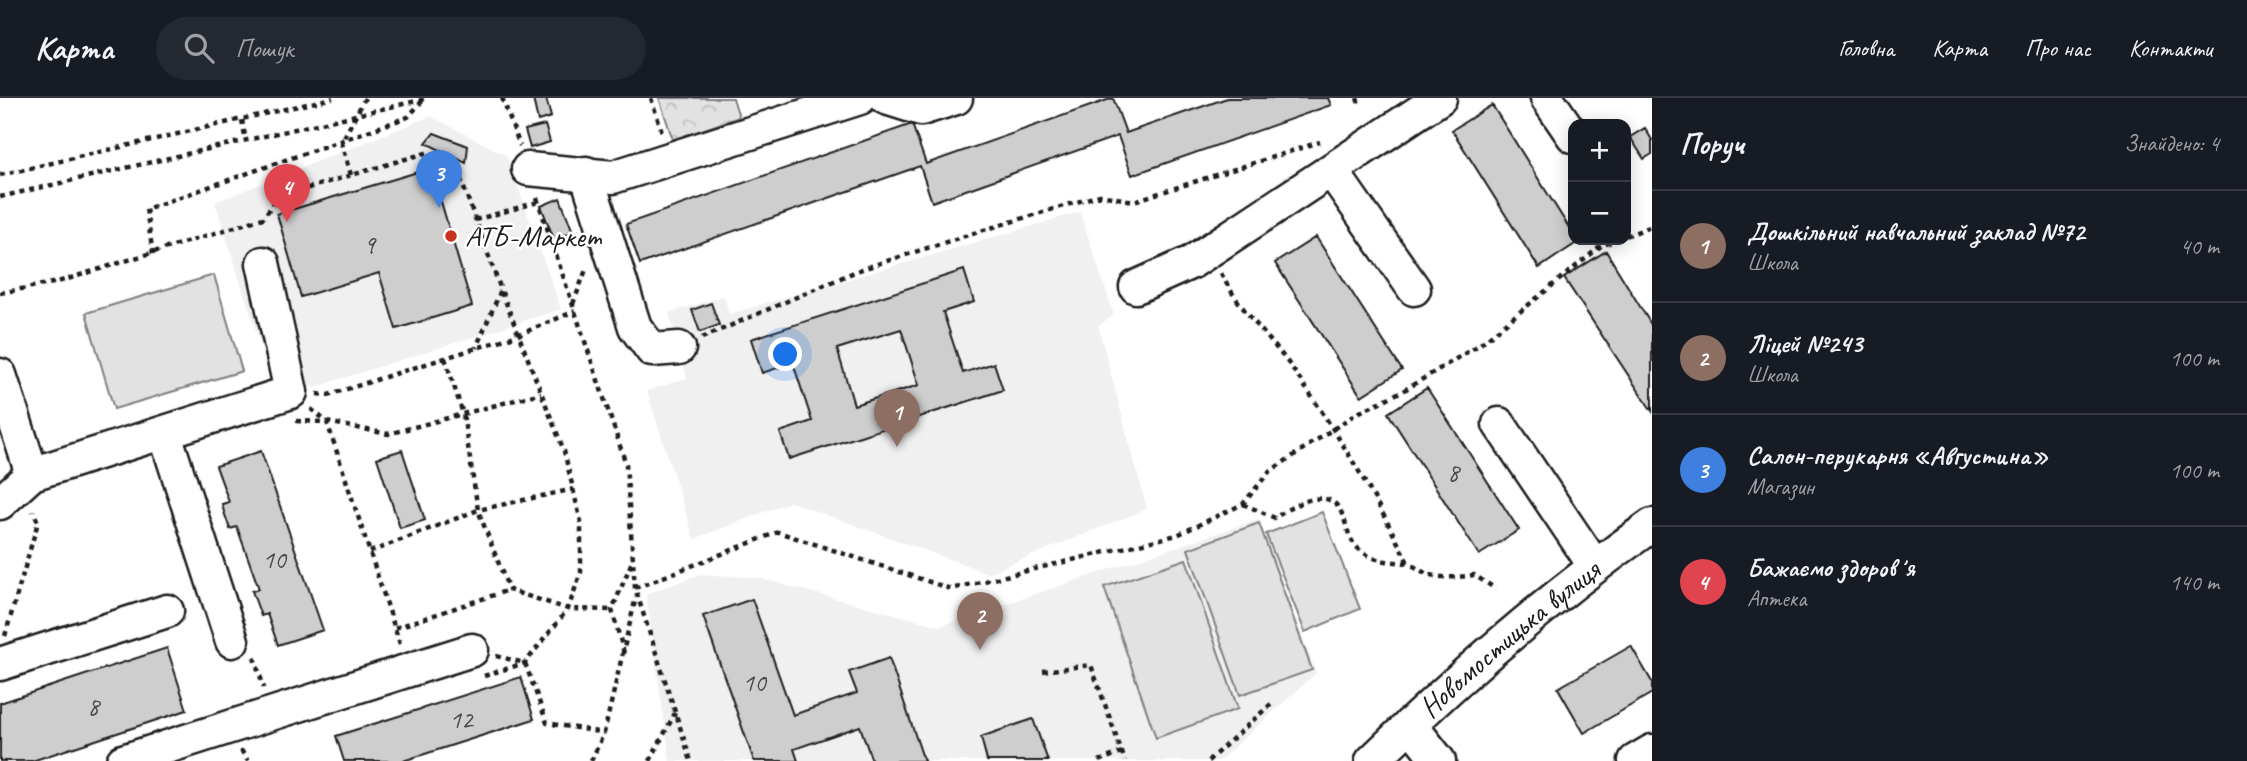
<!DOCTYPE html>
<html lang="uk">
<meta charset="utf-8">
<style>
:root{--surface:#171b24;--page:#242831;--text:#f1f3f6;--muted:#9ea1a6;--line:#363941;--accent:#1a73e8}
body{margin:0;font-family:Caveat,sans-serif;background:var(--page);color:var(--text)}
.controls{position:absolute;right:21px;top:21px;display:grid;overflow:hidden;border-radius:14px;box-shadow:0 4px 18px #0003}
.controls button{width:63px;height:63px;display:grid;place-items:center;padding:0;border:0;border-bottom:2px solid var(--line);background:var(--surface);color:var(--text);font:35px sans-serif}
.you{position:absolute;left:786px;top:257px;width:24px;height:24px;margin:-18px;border:5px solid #fff;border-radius:50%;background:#1a73e8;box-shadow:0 0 0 10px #1a73e833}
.badge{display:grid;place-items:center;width:46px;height:46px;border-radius:50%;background:var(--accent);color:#fff;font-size:23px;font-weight:700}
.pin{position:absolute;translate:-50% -58px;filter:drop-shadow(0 2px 4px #0008)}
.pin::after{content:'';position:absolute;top:37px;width:24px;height:21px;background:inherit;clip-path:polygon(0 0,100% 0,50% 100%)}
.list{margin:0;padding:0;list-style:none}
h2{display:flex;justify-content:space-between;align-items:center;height:91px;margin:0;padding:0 28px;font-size:30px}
h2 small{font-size:23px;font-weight:400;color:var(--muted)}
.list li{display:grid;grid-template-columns:46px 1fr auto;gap:21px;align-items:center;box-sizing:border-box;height:112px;padding:0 28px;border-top:2px solid var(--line)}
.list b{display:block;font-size:26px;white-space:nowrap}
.list p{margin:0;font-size:23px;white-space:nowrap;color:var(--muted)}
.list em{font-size:23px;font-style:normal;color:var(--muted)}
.icon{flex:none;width:38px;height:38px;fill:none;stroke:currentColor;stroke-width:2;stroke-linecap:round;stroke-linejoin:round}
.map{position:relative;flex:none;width:1652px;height:663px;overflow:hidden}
header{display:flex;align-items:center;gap:42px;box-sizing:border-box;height:98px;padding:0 35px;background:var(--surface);border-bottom:2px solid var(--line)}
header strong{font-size:33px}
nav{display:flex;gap:38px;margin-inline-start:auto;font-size:24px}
.search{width:490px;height:63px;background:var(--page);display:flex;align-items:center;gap:18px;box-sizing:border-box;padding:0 24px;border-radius:38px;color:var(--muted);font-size:26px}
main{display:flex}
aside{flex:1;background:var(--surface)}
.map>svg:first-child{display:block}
.built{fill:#f0f0f0}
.grass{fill:#e2e2e2;stroke:#7f7f7f;stroke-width:2}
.park{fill:url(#park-crowns);stroke:#7f7f7f;stroke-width:2}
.building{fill:#cecece;stroke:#1c1c1c;stroke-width:2;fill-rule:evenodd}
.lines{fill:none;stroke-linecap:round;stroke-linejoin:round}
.minor-casing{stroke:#1c1c1c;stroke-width:37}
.path{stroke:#1c1c1c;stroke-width:4.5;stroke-dasharray:5 5;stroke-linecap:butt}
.minor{stroke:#fff;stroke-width:32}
.poi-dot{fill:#c8321e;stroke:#fff;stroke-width:2.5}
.labels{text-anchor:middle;stroke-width:5;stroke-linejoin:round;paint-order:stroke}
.number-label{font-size:26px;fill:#484848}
.poi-label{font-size:30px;fill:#1c1c1c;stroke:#fff;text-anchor:start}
.street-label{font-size:30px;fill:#1c1c1c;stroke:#fff}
</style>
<header>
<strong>Карта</strong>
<div class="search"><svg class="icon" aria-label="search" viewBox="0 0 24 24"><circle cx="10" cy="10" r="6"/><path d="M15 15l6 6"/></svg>Пошук</div>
<nav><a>Головна</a><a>Карта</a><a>Про нас</a><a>Контакти</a></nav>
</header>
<main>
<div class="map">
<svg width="1652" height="663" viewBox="0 0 1652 663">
<defs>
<pattern id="park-crowns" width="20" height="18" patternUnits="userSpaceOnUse" patternTransform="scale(1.75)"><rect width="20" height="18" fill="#e2e2e2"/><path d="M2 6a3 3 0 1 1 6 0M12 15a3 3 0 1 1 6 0" fill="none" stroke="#c1c1c1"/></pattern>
</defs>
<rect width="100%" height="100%" fill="#fff"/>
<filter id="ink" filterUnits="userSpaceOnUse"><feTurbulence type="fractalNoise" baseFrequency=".0143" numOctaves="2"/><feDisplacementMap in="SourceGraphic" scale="14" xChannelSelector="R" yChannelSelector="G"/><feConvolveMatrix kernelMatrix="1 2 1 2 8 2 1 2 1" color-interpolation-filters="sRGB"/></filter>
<g filter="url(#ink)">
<path class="built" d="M 431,18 L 507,58 L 561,211 L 315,289 L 272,283 L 215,104 Z
M 1080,114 L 1114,217 L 1098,228 L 1147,411 L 988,475 L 790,404 L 694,441 L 647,293 L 687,280 L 669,215 L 724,198 L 729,216 Z
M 1259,421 L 1316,575 L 1219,663 L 670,663 L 646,496 L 701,476 L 758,480 L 940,528 Z"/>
<path class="grass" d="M 214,177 L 242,273 L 114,311 L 86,215 Z
M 1322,414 L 1360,511 L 1305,534 L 1266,436 Z
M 1259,425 L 1312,572 L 1240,597 L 1188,451 Z
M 1186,461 L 1238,611 L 1156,640 L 1104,489 Z"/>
<path class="park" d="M 659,0 L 733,0 L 739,19 L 673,42 Z"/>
<path class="building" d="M 537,0 L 546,0 L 551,19 L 538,23 L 533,1 Z
M 1113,0 L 1126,35 L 1227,0 L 1328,0 L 1331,7 L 1132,77 L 1118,38 L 932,104 L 920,68 L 640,166 L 626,126 L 912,26 L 926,66 Z
M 1492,7 L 1573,136 L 1573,142 L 1578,144 L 1539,170 L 1452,32 Z
M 545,27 L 550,44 L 530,50 L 525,32 Z
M 1645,30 L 1652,42 L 1652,56 L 1644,61 L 1630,39 Z
M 434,35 L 468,48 L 466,65 L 426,45 Z
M 431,70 L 472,208 L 396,231 L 379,175 L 301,199 L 277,116 Z
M 560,100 L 573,134 L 554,141 L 541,108 Z
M 1316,139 L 1402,272 L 1361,298 L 1275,165 Z
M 1606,153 L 1652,228 L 1652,313 L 1564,180 Z
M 964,172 L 974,204 L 943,214 L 963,275 L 994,265 L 1003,292 L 789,361 L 780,334 L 812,323 L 793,265 L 762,275 L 751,241 ZM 901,231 L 919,287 L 854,307 L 837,251 Z
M 711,205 L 719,227 L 700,234 L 692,212 Z
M 1427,290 L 1519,432 L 1479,457 L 1388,315 Z
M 402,352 L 425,422 L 400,430 L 377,360 Z
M 261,353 L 323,532 L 278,547 L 267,516 L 261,518 L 257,507 L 252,493 L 259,491 L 237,429 L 230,431 L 224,414 L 222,406 L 229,404 L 216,368 Z
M 752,501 L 793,617 L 857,595 L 849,574 L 889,560 L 924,663 L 872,663 L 860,628 L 794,651 L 798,663 L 754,663 L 703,518 Z
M 1631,548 L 1652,584 L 1652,595 L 1584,635 L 1558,590 Z
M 167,550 L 187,612 L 32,663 L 0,663 L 0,605 Z
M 521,579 L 534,621 L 403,663 L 344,663 L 336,638 Z
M 1033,621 L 1048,663 L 987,663 L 981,639 Z"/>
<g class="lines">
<g class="minor-casing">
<g id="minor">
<path d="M 886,0 L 921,11 L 956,0"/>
<path d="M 1547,0 L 1573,38"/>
<path d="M 528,71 L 613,79 L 860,0"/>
<path d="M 1332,73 L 1414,191"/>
<path d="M 586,75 L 635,229 L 652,252 L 679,250"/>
<path d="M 1136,189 L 1192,164 L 1440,0"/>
<path d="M 0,277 L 32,376"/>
<path d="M 1499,326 L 1594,467"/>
<path d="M 165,336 L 232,543"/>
<path d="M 0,405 L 32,376 L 291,294 L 263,165"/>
<path d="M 0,566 L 167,513"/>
<path d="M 1410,626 L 1439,663"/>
<path d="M 123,663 L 472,552"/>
<path id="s1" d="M 1372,663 C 1458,579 1554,496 1652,427"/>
<path d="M 1635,663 L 1652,653"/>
</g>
</g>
<path class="path" d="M 502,0 L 520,48
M 651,0 L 663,37
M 1357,0 L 1360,9
M 242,22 L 246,43
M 0,77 L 333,0
M 351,77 L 341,45 L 365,0
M 0,99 L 425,1
M 537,100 L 626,366 L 635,490 L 691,663
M 475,122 L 538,104
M 1626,138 L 1652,128
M 153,156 L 146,111 L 408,19 L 423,2
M 1221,175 C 1238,210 1266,235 1289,266 C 1334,329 1374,395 1408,465
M 0,195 L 58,184 L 263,120 L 278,99 L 429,54 L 457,71 L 501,192 L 476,250
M 573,206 L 587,169
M 702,240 L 859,172 L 974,135 L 1100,97 L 1134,103 L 1320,44
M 445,260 L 463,316 L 478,412 L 509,492 L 568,511 L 612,512
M 317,296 L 328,297 L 518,237 L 575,213
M 311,311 L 327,324 L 388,336 L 541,295
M 296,323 L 327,324 L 400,546
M 1243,406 L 1275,420 C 1291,408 1328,386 1341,414 C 1348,427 1347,442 1360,452 C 1375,464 1389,463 1406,465 C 1415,467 1422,475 1431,477 C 1445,481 1460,479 1474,477 L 1496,491
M 370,454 L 478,412 L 574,391
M 635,490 L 778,434 L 951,491 L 1177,437 L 1243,406 L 1269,374 L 1354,317 L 1406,291 L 1479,247 L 1601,148 L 1617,142
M 395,530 L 509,492
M 5,538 L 38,424 L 33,413
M 624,555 L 612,512 L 633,461
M 496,558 L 525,565 L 547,625 L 604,635
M 254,559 L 264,590
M 1043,573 L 1091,567 L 1125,663
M 484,578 L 525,565 L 568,511 L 581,474 L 581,424 L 564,353 L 501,192
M 241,652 L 248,663
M 591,663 L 604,635 L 636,499
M 650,663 L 675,615
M 1099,663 L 1122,654
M 1208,663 L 1271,606"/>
<use href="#minor" class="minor"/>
</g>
</g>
<circle class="poi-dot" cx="451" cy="138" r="7"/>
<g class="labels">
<g class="number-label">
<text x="369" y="155">9</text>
<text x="1453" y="383">8</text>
<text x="274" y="470">10</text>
<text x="754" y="593">10</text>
<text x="93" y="617">8</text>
<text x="461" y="630">12</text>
</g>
<g class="poi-label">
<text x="465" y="148">АТБ-Маркет</text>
</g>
<g class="street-label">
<text dy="10" stroke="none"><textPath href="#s1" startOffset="184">Новомостицька вулиця</textPath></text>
</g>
</g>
</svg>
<div class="controls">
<button>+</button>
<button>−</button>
</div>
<div class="you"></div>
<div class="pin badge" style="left:897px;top:349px;background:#8d6e63">1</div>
<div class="pin badge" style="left:980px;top:552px;background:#8d6e63">2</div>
<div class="pin badge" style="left:439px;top:110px;background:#3f7fe0">3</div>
<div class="pin badge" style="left:287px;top:124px;background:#e0444e">4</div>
</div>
<aside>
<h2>Поруч<small>Знайдено: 4</small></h2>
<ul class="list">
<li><span class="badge" style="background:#8d6e63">1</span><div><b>Дошкільний навчальний заклад №72</b><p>Школа</p></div><em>40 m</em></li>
<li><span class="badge" style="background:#8d6e63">2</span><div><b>Ліцей №243</b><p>Школа</p></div><em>100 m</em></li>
<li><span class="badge" style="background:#3f7fe0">3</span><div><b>Салон-перукарня «Августина»</b><p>Магазин</p></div><em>100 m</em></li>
<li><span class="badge" style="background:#e0444e">4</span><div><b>Бажаємо здоровʼя</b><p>Аптека</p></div><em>140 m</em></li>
</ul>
</aside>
</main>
